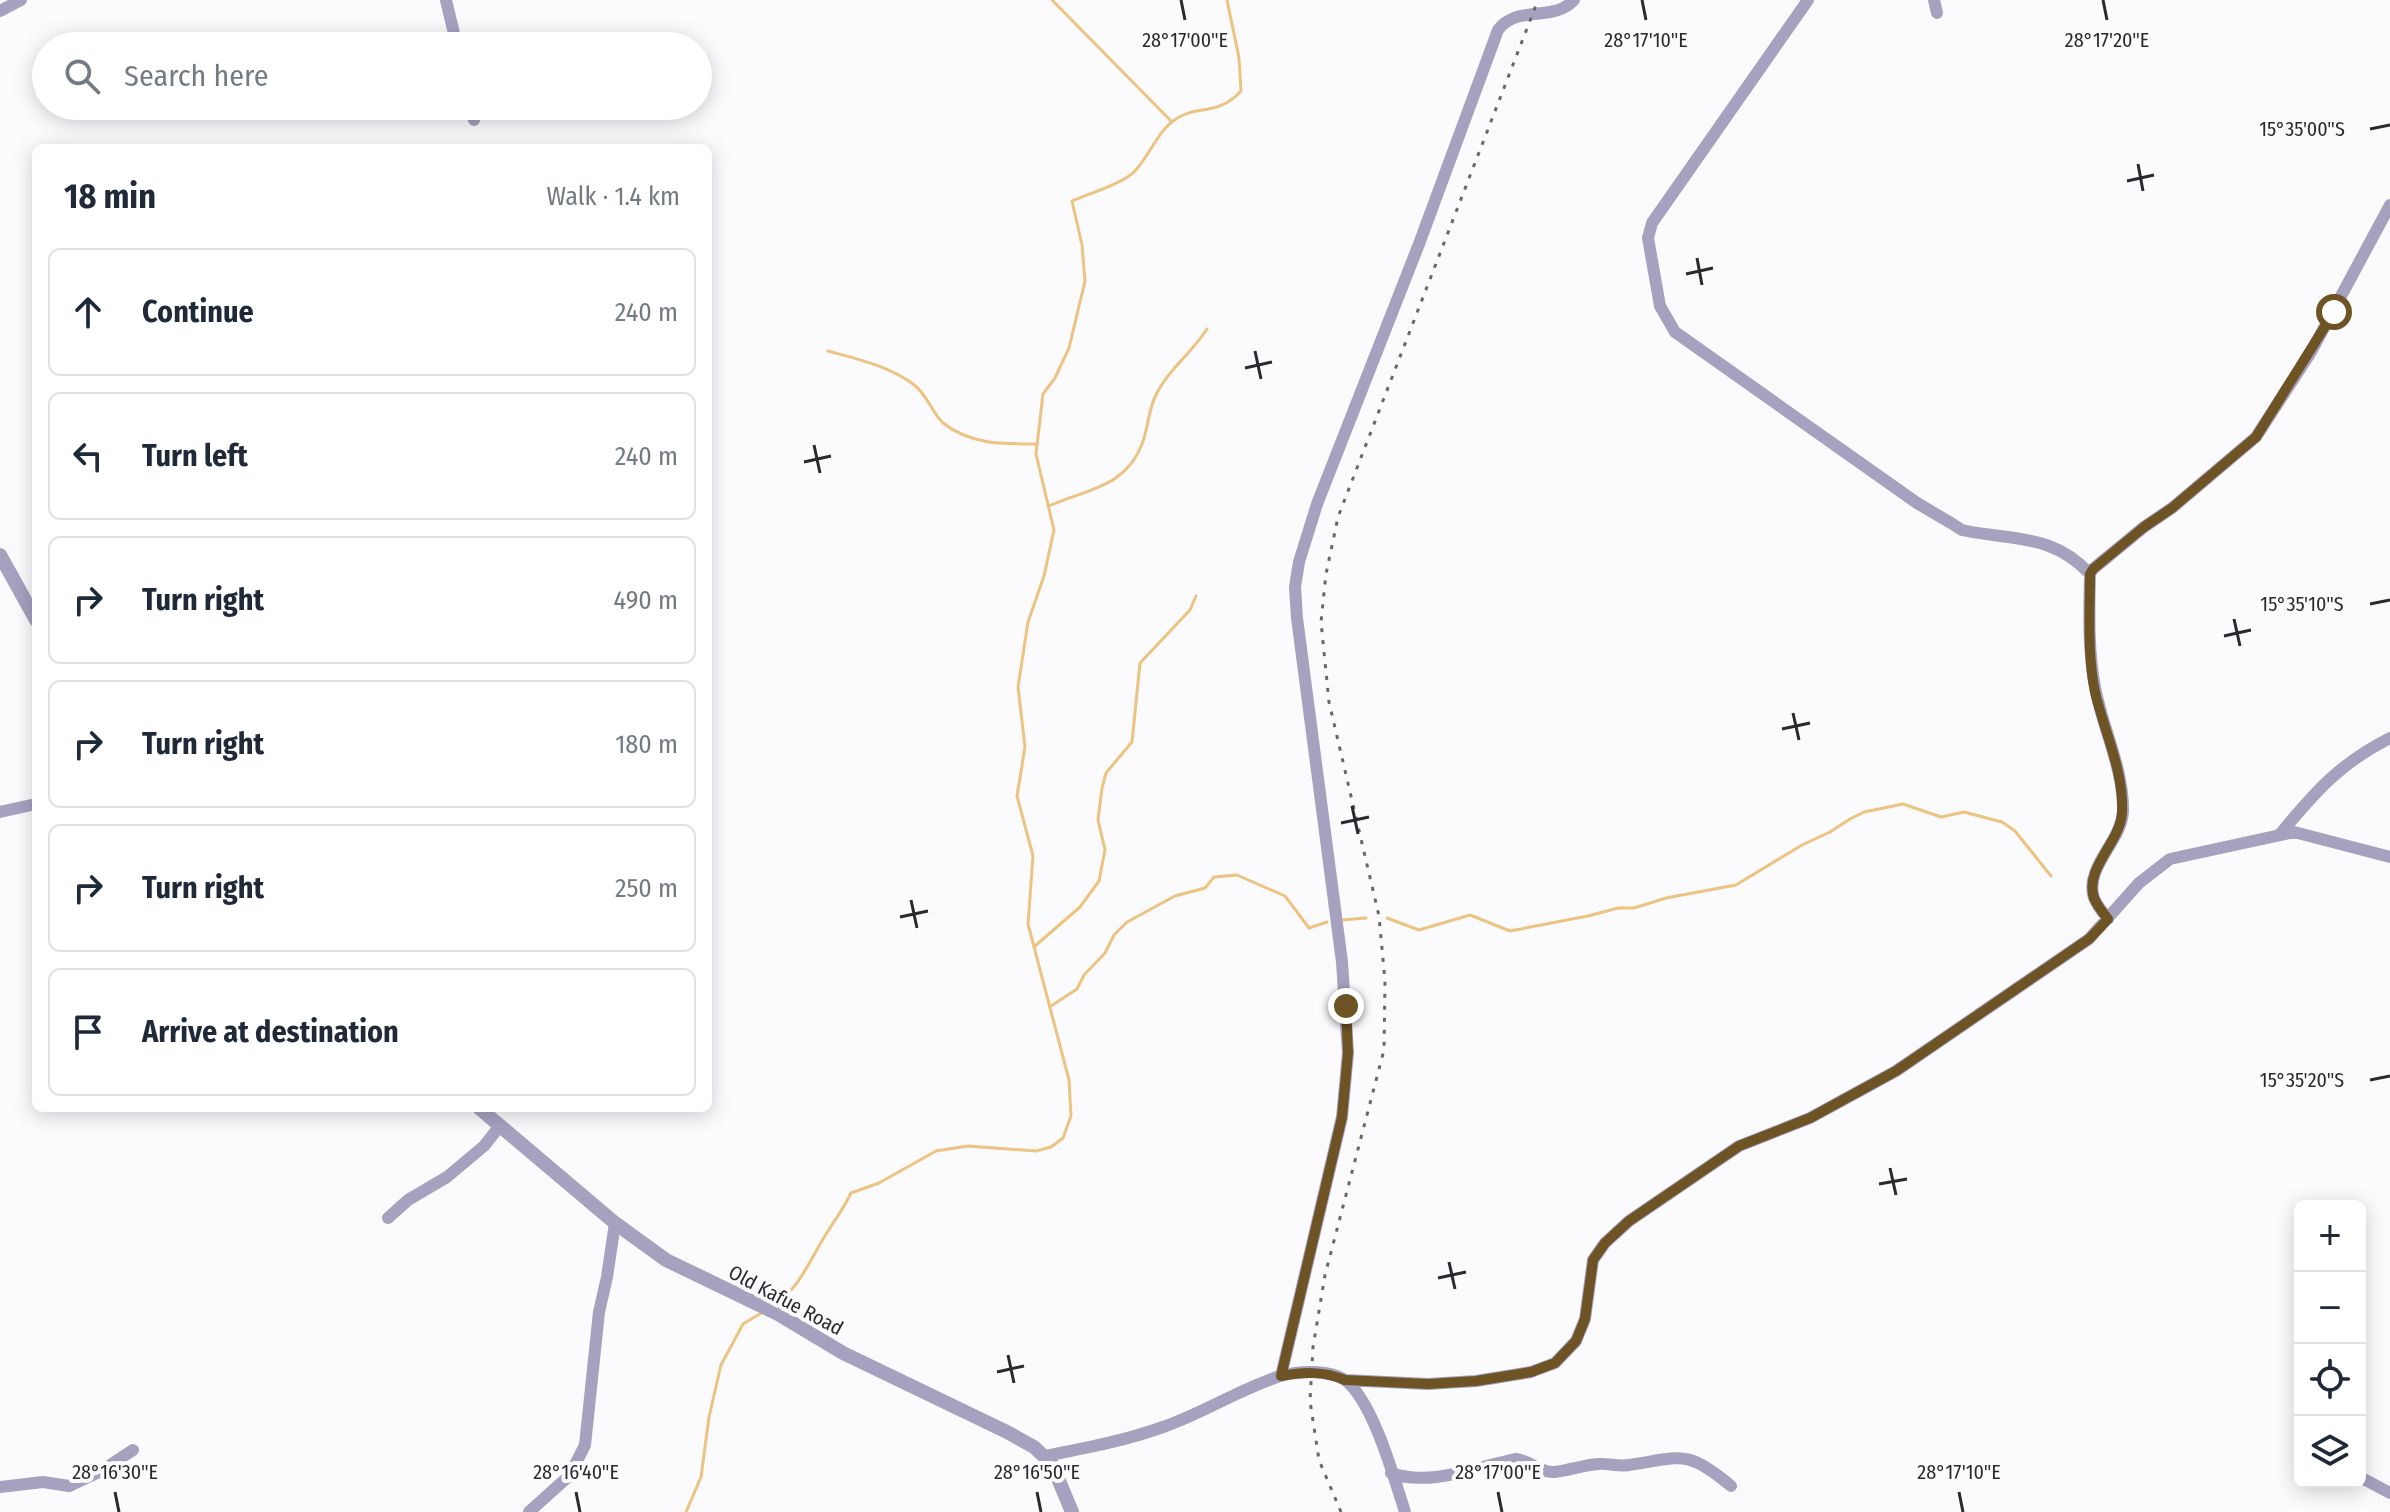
<!DOCTYPE html>
<meta charset="utf-8">
<style>
:root{--surface:#fff;--page:#f6f6f7;--text:#1f2937;--muted:#747a83;--line:#e0e1e3}
body{margin:0;font-family:"Fira Sans Condensed",sans-serif;background:var(--page);color:var(--text)}
.controls{position:absolute;right:24px;bottom:24px;display:grid;overflow:hidden;border-radius:12px;box-shadow:0 4px 20px #0003}
.controls button{width:72px;height:72px;display:grid;place-items:center;padding:0;border:0;border-bottom:2px solid var(--line);background:var(--surface);color:var(--text);font:40px sans-serif}
.stop{position:absolute;width:24px;height:24px;margin:-18px;border:6px solid #6e5325;border-radius:50%;background:#fff}
.stop.end{background:#6e5325;border-color:#fff;box-shadow:0 2px 8px #0008}
.list{margin:0;padding:0;list-style:none}
h2{display:flex;justify-content:space-between;align-items:center;height:104px;margin:0;padding:0 32px;font-size:34px}
h2 small{font-size:26px;font-weight:400;color:var(--muted)}
.list li{display:grid;grid-template-columns:52px 1fr auto;gap:24px;align-items:center;box-sizing:border-box;height:128px;margin:0 16px 16px;padding:0 16px;border:2px solid var(--line);border-radius:12px}
.list b{display:block;font-size:30px;white-space:nowrap}
.list em{font-size:26px;font-style:normal;color:var(--muted)}
.icon{flex:none;width:44px;height:44px;fill:none;stroke:currentColor;stroke-width:2;stroke-linecap:round;stroke-linejoin:round}
.map{position:relative;flex:none;width:2390px;height:1512px;overflow:hidden}
.search{position:absolute;background:var(--surface);box-shadow:0 4px 20px #0003;left:32px;top:32px;width:680px;height:88px;display:flex;align-items:center;gap:20px;box-sizing:border-box;padding:0 28px;border-radius:44px;color:var(--muted);font-size:30px}
.panel{position:absolute;background:var(--surface);box-shadow:0 4px 20px #0003;left:32px;top:144px;width:680px;height:968px;border-radius:12px}
.map>svg:first-child{display:block}
.lines{fill:none;stroke-linecap:round;stroke-linejoin:round}
.stream{stroke:#edc382;stroke-width:3}
.minor{stroke:#a6a1bf;stroke-width:12}
.tertiary{stroke:#a6a1bf;stroke-width:14}
.rail{stroke:#68686b;stroke-width:3;stroke-dasharray:4 8;stroke-linecap:butt}
.route{stroke:#6e5325;stroke-width:10}
.ticks{fill:none;stroke:#2a292d;stroke-width:3}
.labels{text-anchor:middle;stroke-width:8;stroke-linejoin:round;paint-order:stroke}
.street-label{font-size:20px;fill:#2a292d;stroke:#fbfbfd}
.ticks-label{font-size:20px;text-anchor:middle;fill:#2a292d;stroke:#fbfbfd;stroke-width:8;stroke-linejoin:round;paint-order:stroke}
</style>
<div class="map">
<svg width="2390" height="1512" viewBox="0 0 2390 1512">
<rect width="100%" height="100%" fill="#fbfbfd"/>
<g class="lines">
<path class="stream" d="M 1052,0 L 1172,122
M 828,351 C 857,359 889,366 913,384 C 928,395 932,413 943,423 C 971,445 1004,444 1037,444
M 1049,506 C 1087,489 1126,487 1142,444 C 1148,429 1148,412 1155,397 C 1167,370 1192,353 1207,329
M 1387,918 L 1419,930 L 1470,915 L 1510,931 L 1588,916 L 1618,908 L 1634,908 L 1666,898 L 1736,885 L 1802,845 L 1830,832 L 1850,819 L 1864,812 L 1903,804 L 1941,817 L 1964,812 L 2002,822 L 2015,831 L 2051,876
M 1342,920 L 1366,918
M 1035,946 L 1080,907 L 1099,881 L 1105,850 L 1098,820 L 1102,788 L 1106,773 L 1132,742 L 1140,663 L 1190,610 L 1196,596
M 1051,1006 L 1077,989 L 1084,975 L 1105,953 L 1114,935 L 1127,922 L 1175,896 L 1205,888 L 1214,877 L 1237,875 L 1285,896 L 1309,928 L 1327,922
M 773,1306 C 800,1289 811,1257 828,1231 C 836,1218 844,1208 851,1193 L 879,1183 L 936,1151 L 968,1146 L 1036,1151 L 1051,1147 L 1063,1138 L 1071,1116 L 1069,1080 L 1028,924 L 1033,856 L 1017,796 L 1025,747 L 1018,687 L 1028,622 L 1044,576 L 1054,530 L 1036,454 L 1043,394 L 1055,378 L 1069,348 L 1085,281 L 1082,245 L 1072,201 C 1088,194 1124,183 1135,171 C 1149,156 1157,133 1173,121 C 1197,103 1216,118 1241,91 L 1239,58 L 1227,0
M 686,1512 L 701,1477 L 709,1417 L 721,1365 L 743,1324 L 763,1312"/>
<path class="minor" d="M 446,0 L 457,46
M 1808,0 L 1652,223 L 1648,238 L 1660,306 L 1675,332 L 1917,503 L 1951,523 L 1962,530 C 2013,541 2052,533 2090,574
M 1934,0 L 1937,13
M 0,11 L 21,0
M 471,106 L 474,120
M 0,812 L 36,804
M 2280,834 C 2316,791 2340,763 2390,738
M 2108,919 C 2103,913 2097,905 2094,898 C 2084,868 2121,842 2123,812 C 2124,771 2104,731 2096,692 C 2088,655 2089,612 2090,574 L 2093,569 L 2144,527 L 2172,508 L 2256,437 L 2311,352 L 2390,205
M 388,1218 L 408,1200 L 447,1177 L 484,1146 L 499,1127
M 1281,1376 L 1342,1117 L 1348,1053 L 1342,962 L 1297,618 L 1295,587 L 1299,562 L 1317,504 L 1419,244 L 1498,30 C 1517,4 1553,23 1574,0
M 1345,1380 L 1428,1384 L 1476,1381 L 1531,1372 L 1555,1363 L 1576,1341 L 1585,1319 L 1593,1260 L 1605,1243 L 1629,1221 L 1739,1146 L 1810,1118 L 1896,1071 L 2089,939 L 2139,883 L 2170,859 L 2294,832 L 2390,857
M 1045,1456 C 1086,1448 1124,1441 1163,1427 C 1203,1413 1240,1389 1280,1376 C 1298,1371 1329,1369 1345,1380 C 1373,1401 1394,1478 1405,1512
M 1391,1473 C 1429,1487 1477,1467 1515,1459 C 1530,1460 1539,1473 1555,1472 C 1570,1470 1584,1465 1598,1464 C 1608,1463 1619,1467 1629,1465 C 1682,1457 1687,1449 1731,1486
M 2360,1477 L 2390,1493
M 0,1487 L 43,1482 L 69,1486 L 101,1471 L 133,1450
M 529,1512 L 570,1475 L 585,1445 L 599,1312 L 607,1277 L 615,1223"/>
<path class="tertiary" d="M 0,555 L 36,620
M 479,1108 L 615,1223 L 666,1260 L 778,1314 L 843,1353 L 1007,1432 L 1034,1447 L 1052,1464 L 1072,1512"/>
<path class="rail" d="M 1341,1512 L 1319,1460 L 1310,1401 L 1313,1347 L 1325,1275 L 1384,1050 L 1385,981 L 1379,916 L 1329,702 L 1321,622 L 1326,574 L 1338,517 L 1538,0"/>
</g>
<g class="lines">
<path class="route" d="M 1346,1006 L 1348,1053 L 1342,1117 L 1281,1376 C 1304,1372 1323,1371 1345,1380 L 1428,1384 L 1476,1381 L 1531,1372 L 1555,1363 L 1576,1341 L 1585,1319 L 1593,1260 L 1605,1243 L 1629,1221 L 1739,1146 L 1810,1118 L 1896,1071 L 2089,939 L 2108,919 C 2103,913 2097,905 2094,898 C 2084,868 2121,842 2122,812 C 2124,771 2104,731 2095,692 C 2087,654 2090,612 2090,574 L 2093,569 L 2144,527 L 2172,508 L 2256,437 L 2334,312"/>
</g>
<path class="ticks" d="M 1181,0 L 1185,20M 1642,0 L 1646,20M 2103,0 L 2107,20M 2370,129 L 2390,125M 2138,164 L 2143,191M 2127,181 L 2154,175M 1697,258 L 1702,285M 1686,274 L 1713,268M 1255,351 L 1261,379M 1245,368 L 1272,362M 814,445 L 820,473M 804,462 L 831,456M 2370,604 L 2390,600M 2234,619 L 2240,646M 2224,636 L 2251,630M 1793,713 L 1799,740M 1782,729 L 1810,723M 1352,806 L 1358,834M 1341,823 L 1369,817M 911,900 L 917,928M 900,917 L 928,911M 2370,1080 L 2390,1076M 1890,1168 L 1896,1195M 1879,1184 L 1907,1179M 1449,1262 L 1455,1289M 1438,1278 L 1466,1272M 1008,1355 L 1014,1383M 997,1372 L 1024,1366M 115,1492 L 119,1512M 576,1492 L 580,1512M 1037,1492 L 1041,1512M 1498,1492 L 1502,1512M 1959,1492 L 1963,1512"/>
<g class="labels">
<g class="street-label">
<text transform="translate(786 1300) rotate(28)" y="7">Old Kafue Road</text>
</g>
</g>
<g class="ticks-label">
<text x="1185" y="47">28°17'00"E</text>
<text x="1646" y="47">28°17'10"E</text>
<text x="2107" y="47">28°17'20"E</text>
<text x="2302" y="136">15°35'00"S</text>
<text x="2302" y="611">15°35'10"S</text>
<text x="2302" y="1087">15°35'20"S</text>
<text x="115" y="1479">28°16'30"E</text>
<text x="576" y="1479">28°16'40"E</text>
<text x="1037" y="1479">28°16'50"E</text>
<text x="1498" y="1479">28°17'00"E</text>
<text x="1959" y="1479">28°17'10"E</text>
</g>
</svg>
<div class="controls">
<button>+</button>
<button>−</button>
<button><svg class="icon" aria-label="locate" viewBox="0 0 24 24"><circle cx="12" cy="12" r="6"/><path d="M12 2v4M12 18v4M2 12h4M18 12h4"/></svg></button>
<button><svg class="icon" aria-label="layers" viewBox="0 0 24 24"><path d="M12 4l9 5-9 5-9-5zM3 14l9 5 9-5"/></svg></button>
</div>
<div class="stop" style="left:2334px;top:312px"></div>
<div class="stop end" style="left:1346px;top:1006px"></div>
<div class="search"><svg class="icon" aria-label="search" viewBox="0 0 24 24"><circle cx="10" cy="10" r="6"/><path d="M15 15l6 6"/></svg>Search here</div>
<section class="panel">
<h2>18 min<small>Walk · 1.4 km</small></h2>
<ul class="list">
<li><svg class="icon" aria-label="ahead" viewBox="0 0 24 24"><path d="M12 20V5M6 11l6-6 6 6"/></svg><div><b>Continue</b></div><em>240 m</em></li>
<li><svg class="icon" aria-label="left" viewBox="0 0 24 24"><path d="M17 20v-9H6M10 6l-5 5 5 5"/></svg><div><b>Turn left</b></div><em>240 m</em></li>
<li><svg class="icon" aria-label="right" viewBox="0 0 24 24"><path d="M7 20v-9h11M14 6l5 5-5 5"/></svg><div><b>Turn right</b></div><em>490 m</em></li>
<li><svg class="icon" aria-label="right" viewBox="0 0 24 24"><path d="M7 20v-9h11M14 6l5 5-5 5"/></svg><div><b>Turn right</b></div><em>180 m</em></li>
<li><svg class="icon" aria-label="right" viewBox="0 0 24 24"><path d="M7 20v-9h11M14 6l5 5-5 5"/></svg><div><b>Turn right</b></div><em>250 m</em></li>
<li><svg class="icon" aria-label="arrive" viewBox="0 0 24 24"><path d="M6 21V4h12l-3 4 3 4H6"/></svg><div><b>Arrive at destination</b></div></li>
</ul>
</section>
</div>
